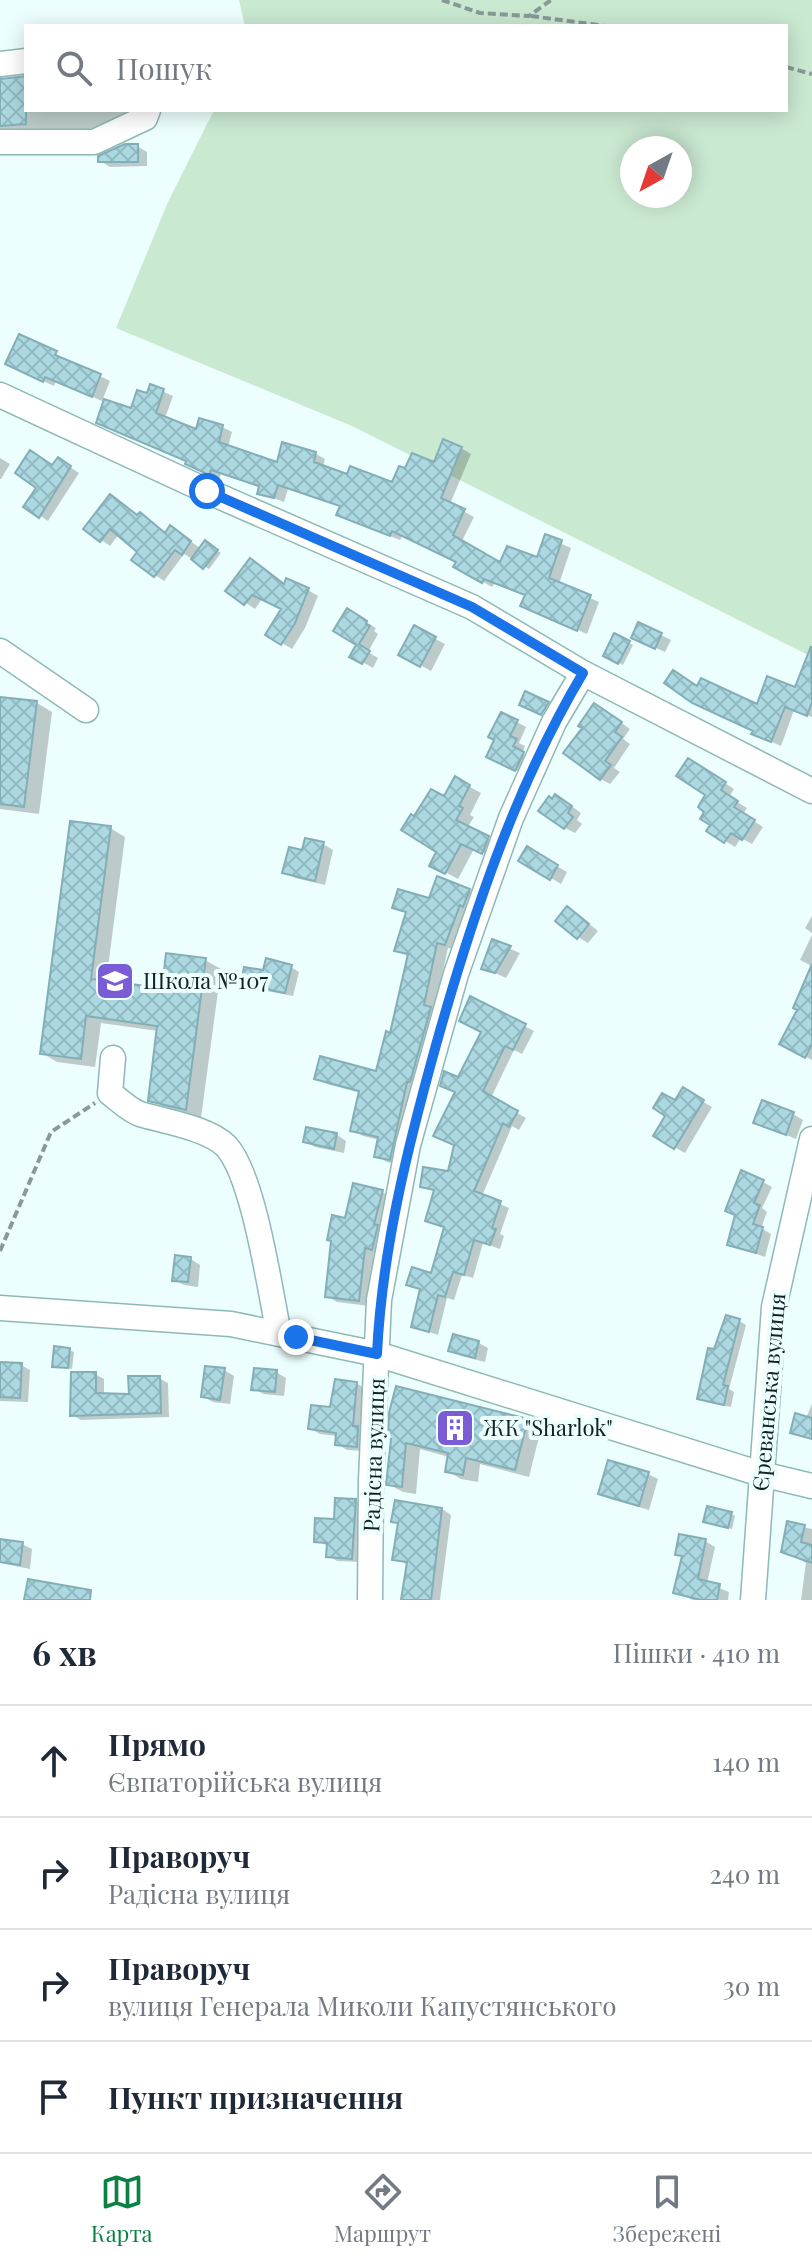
<!DOCTYPE html>
<html lang="uk">
<meta charset="utf-8">
<style>
:root{--surface:#fff;--page:#f2f2f3;--text:#1f2937;--muted:#747a83;--line:#e0e1e3;--accent:#0b8043}
body{margin:0;font-family:"Playfair Display",serif;background:var(--page);color:var(--text)}
.compass{position:absolute;left:620px;top:136px;width:72px;height:72px;border-radius:50%;background:var(--surface);box-shadow:0 4px 20px #0003;rotate:220deg}
.stop{position:absolute;width:24px;height:24px;margin:-18px;border:6px solid #1a73e8;border-radius:50%;background:#fff}
.stop.end{background:#1a73e8;border-color:#fff;box-shadow:0 2px 8px #0008}
.list{margin:0;padding:0;list-style:none}
h2{display:flex;justify-content:space-between;align-items:center;height:104px;margin:0;padding:0 32px;font-size:34px}
h2 small{font-size:26px;font-weight:400;color:var(--muted)}
.list li{display:grid;grid-template-columns:52px 1fr auto;gap:24px;align-items:center;box-sizing:border-box;height:112px;padding:0 32px;border-top:2px solid var(--line)}
.list b{display:block;font-size:30px;white-space:nowrap}
.list p{margin:0;font-size:26px;white-space:nowrap;color:var(--muted)}
.list em{font-size:26px;font-style:normal;color:var(--muted)}
.icon{flex:none;width:44px;height:44px;fill:none;stroke:currentColor;stroke-width:2;stroke-linecap:round;stroke-linejoin:round}
.map{position:relative;flex:none;width:812px;height:1600px;overflow:hidden}
.search{position:absolute;background:var(--surface);box-shadow:0 4px 20px #0003;left:24px;right:24px;top:24px;height:88px;display:flex;align-items:center;gap:20px;box-sizing:border-box;padding:0 28px;border-radius:0px;color:var(--muted);font-size:30px}
.sheet{height:552px;background:var(--surface)}
nav{display:flex;justify-content:space-around;align-items:center;box-sizing:border-box;height:112px;border-top:2px solid var(--line);background:var(--surface);font-size:22px;color:var(--muted)}
nav a{display:grid;justify-items:center;gap:4px}
nav .on{color:var(--accent)}
.map>svg:first-child{display:block}
.grass{fill:#cae9d1;fill-rule:evenodd}
.shadow{fill:#0003}
.building{fill:url(#building-cross-hatch);stroke:#84aeb6;stroke-width:2}
.lines{fill:none;stroke-linecap:round;stroke-linejoin:round}
.minor-casing{stroke:#8db9b6;stroke-width:27}
.path{stroke:#879998;stroke-width:4;stroke-dasharray:8 4;stroke-linecap:butt}
.minor{stroke:#fff;stroke-width:24}
.route{stroke:#1a73e8;stroke-width:10}
.labels{text-anchor:middle;stroke-width:8;stroke-linejoin:round;paint-order:stroke}
.poi-label{font-size:22px;fill:#102221;stroke:#ecfefd;text-anchor:start}
.street-label{font-size:22px;fill:#102221;stroke:#ecfefd}
</style>
<div class="map">
<svg width="812" height="1600" viewBox="0 0 812 1600">
<defs>
<pattern id="building-cross-hatch" width="8" height="8" patternUnits="userSpaceOnUse" patternTransform="scale(2)"><rect width="8" height="8" fill="#abd8e1"/><path d="M0 0l8 8M0 8l8-8" fill="none" stroke="#92b9c1"/></pattern>
</defs>
<rect width="100%" height="100%" fill="#ecfefd"/>
<path class="grass" d="M 239,0 L 812,0 L 812,657 L 352,426 L 116,328 L 168,202 L 214,110 L 786,110 L 786,26 L 245,26 ZM 632,148 L 680,148 L 680,196 L 632,196 Z"/>
<path class="shadow" d="M 0,76 L 8,80 L 26,78 L 26,110 L 125,110 L 127,133 L 0,143 Z
M 137,146 L 147,152 L 147,166 L 110,167 L 100,161 Z
M 20,337 L 110,381 L 102,401 L 56,381 L 54,386 L 17,369 Z
M 151,386 L 173,396 L 165,418 L 198,432 L 222,427 L 232,432 L 228,447 L 279,464 L 316,454 L 325,459 L 323,467 L 348,477 L 393,484 L 406,471 L 435,464 L 461,448 L 471,454 L 450,504 L 474,517 L 461,543 L 501,565 L 538,560 L 546,537 L 571,548 L 559,584 L 599,602 L 587,634 L 532,610 L 527,596 L 495,583 L 492,587 L 456,567 L 459,562 L 403,535 L 400,540 L 349,520 L 339,515 L 342,507 L 288,489 L 284,502 L 260,493 L 261,488 L 221,474 L 219,479 L 197,469 L 132,411 L 148,395 Z
M 0,458 L 10,464 L 1,479 L 0,479 Z
M 67,465 L 79,473 L 48,521 L 26,506 L 53,468 Z
M 140,515 L 166,534 L 180,533 L 201,549 L 206,543 L 221,553 L 209,569 L 184,554 L 164,581 L 134,560 L 140,551 L 119,534 L 110,546 L 86,529 Z
M 285,586 L 308,590 L 318,596 L 305,628 L 292,649 L 267,634 L 283,609 L 262,599 L 255,609 L 228,591 Z
M 347,611 L 376,628 L 374,631 L 378,634 L 368,652 L 378,658 L 373,668 L 352,656 L 359,644 L 336,630 Z
M 415,628 L 445,644 L 431,671 L 401,654 Z
M 661,635 L 671,640 L 665,652 L 643,642 Z
M 615,636 L 633,645 L 623,665 L 605,656 Z
M 802,674 L 812,678 L 812,717 L 794,710 L 781,746 L 754,734 L 755,731 L 698,688 L 758,706 L 796,690 Z
M 0,699 L 37,703 L 52,712 L 39,814 L 0,809 Z
M 605,711 L 630,729 L 623,739 L 630,744 L 614,768 L 620,772 L 610,784 L 601,779 Z
M 517,722 L 526,727 L 519,743 L 525,746 L 522,753 L 533,759 L 525,775 L 489,756 Z
M 699,766 L 734,789 L 729,797 L 747,808 L 743,814 L 763,827 L 752,844 L 741,838 L 735,847 L 709,831 L 713,825 L 708,795 Z
M 455,779 L 481,793 L 470,815 L 474,817 L 467,828 L 500,845 L 495,859 L 474,849 L 458,879 L 432,865 L 439,851 L 415,819 L 445,799 Z
M 566,802 L 581,813 L 577,820 L 582,824 L 575,833 L 565,828 Z
M 110,828 L 125,837 L 106,983 L 164,991 L 205,960 L 221,969 L 201,1118 L 165,1108 L 150,1099 L 158,1031 L 101,1023 L 95,1067 L 57,1062 L 42,1053 Z
M 323,844 L 333,850 L 325,885 L 295,878 L 285,872 L 304,852 Z
M 528,849 L 567,872 L 561,884 L 521,860 Z
M 469,891 L 480,897 L 456,950 L 448,948 L 401,1165 L 387,1162 L 377,1156 L 380,1140 L 363,1136 L 352,1130 L 361,1093 L 327,1084 L 316,1078 L 378,1074 L 391,1035 L 409,957 L 397,950 L 408,914 L 394,907 Z
M 577,914 L 598,931 L 588,943 L 578,937 Z
M 812,916 L 812,933 L 805,928 Z
M 812,935 L 812,966 L 800,960 Z
M 493,942 L 520,953 L 506,978 L 484,968 Z
M 291,967 L 299,972 L 293,996 L 251,988 L 243,983 L 264,973 Z
M 812,969 L 812,1060 L 782,1044 L 799,1009 Z
M 471,999 L 534,1031 L 522,1054 L 514,1050 L 491,1098 L 526,1118 L 519,1130 L 512,1126 L 482,1196 L 509,1208 L 500,1234 L 504,1236 L 500,1249 L 483,1243 L 473,1278 L 462,1275 L 454,1300 L 447,1298 L 438,1335 L 413,1326 L 422,1290 L 409,1284 L 433,1275 L 446,1228 L 428,1220 L 436,1192 L 422,1186 L 449,1173 L 456,1145 L 457,1092 L 459,1080 L 483,1032 Z
M 683,1090 L 712,1107 L 685,1153 L 655,1136 Z
M 793,1114 L 803,1120 L 796,1139 L 755,1122 Z
M 308,1129 L 337,1135 L 346,1141 L 344,1153 L 315,1147 L 305,1141 Z
M 763,1182 L 772,1187 L 762,1208 L 767,1212 L 761,1228 L 771,1234 L 765,1257 L 729,1244 Z
M 382,1192 L 392,1198 L 382,1254 L 374,1252 L 369,1306 L 337,1302 L 327,1296 L 346,1220 Z
M 191,1259 L 200,1265 L 198,1287 L 184,1285 L 174,1280 Z
M 739,1321 L 746,1325 L 729,1389 L 734,1392 L 731,1407 L 706,1402 L 699,1398 L 716,1351 Z
M 454,1337 L 479,1343 L 488,1348 L 485,1362 L 461,1356 L 451,1350 Z
M 69,1350 L 74,1352 L 72,1369 L 54,1366 Z
M 0,1364 L 21,1365 L 30,1370 L 28,1402 L 0,1401 Z
M 224,1370 L 234,1376 L 230,1404 L 213,1402 L 203,1396 Z
M 276,1372 L 286,1378 L 284,1396 L 263,1394 L 254,1388 Z
M 95,1374 L 104,1379 L 104,1395 L 131,1396 L 159,1378 L 168,1383 L 169,1417 L 81,1420 L 72,1415 Z
M 356,1383 L 366,1389 L 367,1451 L 347,1450 L 337,1444 L 337,1436 L 320,1434 L 310,1428 Z
M 812,1404 L 812,1440 L 792,1432 L 806,1418 Z
M 527,1421 L 541,1429 L 529,1477 L 480,1464 L 478,1482 L 461,1479 L 447,1471 L 449,1457 L 420,1449 L 416,1494 L 403,1492 L 388,1484 L 393,1439 Z
M 648,1474 L 658,1479 L 649,1510 L 610,1499 L 600,1493 Z
M 355,1501 L 364,1506 L 361,1562 L 337,1561 L 329,1556 L 329,1546 L 316,1541 Z
M 442,1509 L 451,1515 L 440,1600 L 404,1600 L 409,1565 L 394,1559 L 399,1525 L 393,1521 Z
M 731,1514 L 735,1516 L 732,1529 L 710,1524 Z
M 789,1524 L 812,1529 L 812,1600 L 801,1600 L 806,1563 L 783,1551 Z
M 0,1541 L 22,1544 L 32,1549 L 30,1569 L 0,1563 Z
M 705,1541 L 715,1547 L 707,1583 L 729,1592 L 728,1600 L 693,1600 L 676,1592 L 684,1557 L 677,1554 Z"/>
<path class="building" d="M 26,76 L 26,124 L 0,126 L 0,79 Z
M 125,144 L 138,144 L 138,162 L 98,162 L 98,156 Z
M 19,334 L 57,351 L 55,355 L 101,374 L 92,397 L 45,377 L 43,382 L 5,364 Z
M 150,384 L 164,389 L 156,413 L 196,429 L 199,418 L 223,425 L 219,442 L 277,462 L 282,442 L 316,452 L 314,462 L 347,474 L 350,466 L 392,482 L 399,466 L 405,468 L 412,453 L 434,462 L 443,439 L 462,447 L 441,498 L 465,509 L 453,535 L 500,562 L 507,546 L 537,557 L 545,534 L 562,540 L 549,578 L 591,595 L 577,631 L 520,606 L 525,595 L 484,579 L 482,583 L 453,567 L 456,562 L 392,531 L 390,536 L 336,515 L 340,506 L 278,485 L 274,498 L 257,494 L 259,486 L 211,470 L 209,475 L 185,464 L 186,461 L 96,423 L 104,399 L 131,408 L 137,390 L 147,393 Z
M 30,450 L 52,465 L 58,457 L 71,466 L 39,518 L 23,507 L 36,488 L 15,473 Z
M 110,494 L 137,515 L 140,512 L 165,533 L 170,525 L 191,541 L 182,555 L 175,550 L 154,577 L 131,560 L 137,552 L 110,529 L 100,542 L 83,529 Z
M 205,540 L 218,550 L 203,569 L 191,559 Z
M 250,558 L 284,584 L 286,578 L 309,588 L 295,623 L 281,645 L 265,635 L 281,609 L 252,595 L 244,605 L 225,591 Z
M 347,608 L 367,621 L 366,624 L 370,626 L 359,644 L 370,651 L 362,664 L 349,657 L 356,645 L 333,631 Z
M 638,622 L 662,633 L 655,649 L 631,638 Z
M 414,625 L 436,637 L 420,667 L 398,655 Z
M 614,633 L 630,641 L 618,664 L 603,656 Z
M 811,646 L 812,702 L 807,716 L 785,707 L 771,742 L 751,734 L 753,731 L 692,703 L 664,683 L 673,670 L 697,686 L 701,678 L 757,704 L 767,676 L 795,687 Z
M 525,691 L 549,702 L 541,715 L 519,705 Z
M 0,697 L 37,701 L 24,807 L 0,804 Z
M 594,703 L 622,722 L 615,732 L 622,737 L 605,761 L 611,765 L 600,780 L 563,753 L 582,728 L 578,726 Z
M 501,712 L 518,720 L 510,736 L 517,739 L 513,746 L 524,752 L 515,771 L 486,757 L 494,740 L 488,737 Z
M 688,758 L 726,782 L 721,790 L 738,801 L 734,807 L 755,820 L 742,840 L 731,833 L 724,843 L 706,831 L 710,825 L 700,819 L 704,812 L 698,807 L 705,795 L 676,776 Z
M 455,776 L 470,785 L 459,806 L 463,808 L 456,820 L 489,836 L 482,854 L 461,844 L 445,874 L 429,866 L 436,852 L 401,830 L 411,814 L 414,816 L 431,789 L 444,796 Z
M 555,794 L 572,806 L 568,813 L 573,817 L 564,829 L 538,811 L 549,796 L 552,799 Z
M 70,821 L 111,826 L 91,979 L 162,988 L 166,953 L 206,958 L 186,1110 L 148,1101 L 157,1026 L 86,1016 L 81,1059 L 40,1054 Z
M 305,838 L 324,842 L 315,881 L 282,873 L 289,847 L 302,850 Z
M 527,846 L 558,865 L 550,880 L 518,861 Z
M 437,876 L 470,889 L 463,907 L 460,905 L 445,945 L 437,943 L 424,1005 L 431,1007 L 410,1082 L 407,1082 L 390,1160 L 374,1157 L 378,1137 L 350,1131 L 359,1091 L 314,1079 L 320,1056 L 376,1071 L 386,1031 L 390,1033 L 408,954 L 394,951 L 406,912 L 392,908 L 398,889 L 429,898 Z
M 567,906 L 589,924 L 577,939 L 555,921 Z
M 492,939 L 511,946 L 495,973 L 481,969 Z
M 266,958 L 292,965 L 285,993 L 241,984 L 244,967 L 263,970 Z
M 812,964 L 812,1044 L 805,1058 L 779,1044 L 797,1010 L 793,1008 Z
M 470,996 L 526,1024 L 513,1050 L 505,1046 L 483,1091 L 518,1111 L 509,1127 L 503,1123 L 474,1191 L 501,1201 L 492,1228 L 496,1229 L 490,1245 L 474,1240 L 464,1275 L 453,1272 L 445,1297 L 438,1295 L 429,1332 L 411,1327 L 420,1289 L 406,1285 L 412,1267 L 431,1273 L 444,1227 L 425,1221 L 434,1190 L 420,1187 L 423,1167 L 448,1171 L 454,1145 L 433,1136 L 455,1092 L 440,1086 L 444,1071 L 458,1077 L 481,1032 L 459,1021 Z
M 683,1087 L 704,1100 L 674,1149 L 653,1136 L 665,1116 L 653,1108 L 662,1093 L 675,1100 Z
M 762,1100 L 794,1112 L 786,1135 L 753,1123 Z
M 306,1127 L 337,1133 L 334,1149 L 303,1142 Z
M 741,1170 L 764,1180 L 754,1203 L 760,1205 L 753,1224 L 763,1227 L 756,1253 L 727,1245 L 735,1215 L 725,1211 Z
M 353,1183 L 383,1190 L 374,1224 L 378,1225 L 372,1250 L 365,1248 L 359,1301 L 325,1297 L 331,1241 L 327,1240 L 332,1215 L 345,1218 Z
M 175,1255 L 191,1257 L 188,1282 L 172,1281 Z
M 726,1315 L 740,1319 L 723,1385 L 728,1386 L 724,1405 L 697,1399 L 708,1348 L 714,1349 Z
M 453,1334 L 479,1341 L 475,1358 L 448,1351 Z
M 54,1346 L 70,1348 L 68,1368 L 52,1367 Z
M 0,1362 L 22,1363 L 20,1398 L 0,1397 Z
M 205,1366 L 225,1368 L 220,1400 L 201,1397 Z
M 254,1368 L 277,1370 L 275,1392 L 251,1390 Z
M 71,1372 L 96,1372 L 96,1393 L 129,1394 L 128,1376 L 160,1376 L 161,1413 L 70,1416 Z
M 335,1379 L 357,1382 L 353,1426 L 358,1426 L 357,1447 L 335,1445 L 336,1433 L 308,1429 L 311,1405 L 330,1407 Z
M 396,1386 L 528,1419 L 515,1470 L 466,1458 L 463,1475 L 445,1472 L 448,1453 L 406,1443 L 402,1487 L 386,1485 L 391,1439 L 388,1438 L 389,1413 Z
M 795,1413 L 812,1418 L 812,1439 L 790,1433 Z
M 608,1460 L 649,1472 L 639,1506 L 598,1494 Z
M 335,1498 L 356,1499 L 352,1559 L 326,1557 L 327,1543 L 314,1542 L 315,1518 L 334,1519 Z
M 395,1500 L 442,1508 L 431,1600 L 401,1600 L 407,1562 L 392,1560 L 398,1523 L 391,1522 Z
M 707,1506 L 732,1512 L 728,1528 L 703,1522 Z
M 787,1521 L 805,1525 L 801,1542 L 812,1545 L 812,1563 L 781,1552 Z
M 679,1534 L 706,1539 L 698,1579 L 720,1584 L 717,1600 L 701,1600 L 673,1593 L 682,1556 L 675,1555 Z
M 0,1539 L 23,1542 L 20,1565 L 0,1562 Z
M 28,1579 L 91,1590 L 90,1600 L 24,1600 Z"/>
<g class="lines">
<g class="minor-casing">
<path id="minor" d="M 0,64 L 26,61
M 0,142 L 94,142 L 145,118 L 148,110
M 0,395 L 207,491 L 472,607 L 583,673 L 812,791
M 0,651 L 86,710
M 113,1058 L 110,1093 C 119,1100 129,1110 140,1114 C 163,1121 208,1128 226,1146 C 254,1176 270,1291 279,1334
M 0,1308 L 231,1324 L 377,1354 L 761,1474 L 812,1486
M 370,1600 L 371,1480 L 379,1300 L 408,1145 L 456,974 L 511,818 L 554,722 L 583,673
M 753,1600 L 774,1307 L 812,1139"/>
</g>
<path class="path" d="M 442,0 L 480,13 L 529,16 L 551,0
M 531,16 L 605,26
M 786,67 L 812,74
M 0,1251 L 51,1132 L 95,1103"/>
<use href="#minor" class="minor"/>
</g>
<g class="lines">
<path class="route" d="M 207,491 L 472,607 L 583,673 C 515,787 472,917 436,1045 C 408,1146 382,1249 377,1354 L 296,1337"/>
</g>
<defs>
<g id="school-square" transform="scale(2)"><rect x="-9" y="-9" width="18" height="18" rx="4" fill="#7a5cd7" stroke="#ecfefd"/><path d="M0-5L7-2L0 1L-7-2ZM-4 1L0 2.5L4 1V4Q0 6-4 4Z" fill="#fff"/></g>
<g id="building-square" transform="scale(2)"><rect x="-9" y="-9" width="18" height="18" rx="4" fill="#7a5cd7" stroke="#ecfefd"/><path d="M-4-6H4V6H1V3H-1V6H-4ZM-2.5-4.3h1.7v1.8h-1.7ZM.8-4.3h1.7v1.8H.8ZM-2.5-1h1.7V.8h-1.7ZM.8-1h1.7V.8H.8Z" fill="#fff"/></g>
</defs>
<g fill-rule="evenodd">
<use href="#school-square" x="115" y="981"/>
<use href="#building-square" x="455" y="1428"/>
</g>
<g class="labels">
<g class="poi-label">
<text x="143" y="989">Школа №107</text>
<text x="483" y="1436">ЖК "Sharlok"</text>
</g>
<g class="street-label">
<text transform="translate(769 1392) rotate(-85)" y="8">Єреванська вулиця</text>
<text transform="translate(374 1455) rotate(-88)" y="8">Радісна вулиця</text>
</g>
</g>
</svg>
<svg class="compass" viewBox="-18 -18 36 36"><path d="M0-13l5 13h-10z" fill="#e53935"/><path d="M0 13l5-13h-10z" fill="#747a83"/></svg>
<div class="stop" style="left:207px;top:491px"></div>
<div class="stop end" style="left:296px;top:1337px"></div>
<div class="search"><svg class="icon" aria-label="search" viewBox="0 0 24 24"><circle cx="10" cy="10" r="6"/><path d="M15 15l6 6"/></svg>Пошук</div>
</div>
<section class="sheet">
<h2>6 хв<small>Пішки · 410 m</small></h2>
<ul class="list">
<li><svg class="icon" aria-label="ahead" viewBox="0 0 24 24"><path d="M12 20V5M6 11l6-6 6 6"/></svg><div><b>Прямо</b><p>Євпаторійська вулиця</p></div><em>140 m</em></li>
<li><svg class="icon" aria-label="right" viewBox="0 0 24 24"><path d="M7 20v-9h11M14 6l5 5-5 5"/></svg><div><b>Праворуч</b><p>Радісна вулиця</p></div><em>240 m</em></li>
<li><svg class="icon" aria-label="right" viewBox="0 0 24 24"><path d="M7 20v-9h11M14 6l5 5-5 5"/></svg><div><b>Праворуч</b><p>вулиця Генерала Миколи Капустянського</p></div><em>30 m</em></li>
<li><svg class="icon" aria-label="arrive" viewBox="0 0 24 24"><path d="M6 21V4h12l-3 4 3 4H6"/></svg><div><b>Пункт призначення</b></div></li>
</ul>
</section>
<nav>
<a class="on"><svg class="icon" aria-label="map" viewBox="0 0 24 24"><path d="M3 6l6-2 6 2 6-2v14l-6 2-6-2-6 2zM9 4v14M15 6v14"/></svg>Карта</a>
<a><svg class="icon" aria-label="directions" viewBox="0 0 24 24"><path d="M12 3l9 9-9 9-9-9zM9 14v-3h6M13 9l2 2-2 2"/></svg>Маршрут</a>
<a><svg class="icon" aria-label="saved" viewBox="0 0 24 24"><path d="M7 4h10v16l-5-4-5 4z"/></svg>Збережені</a>
</nav>
